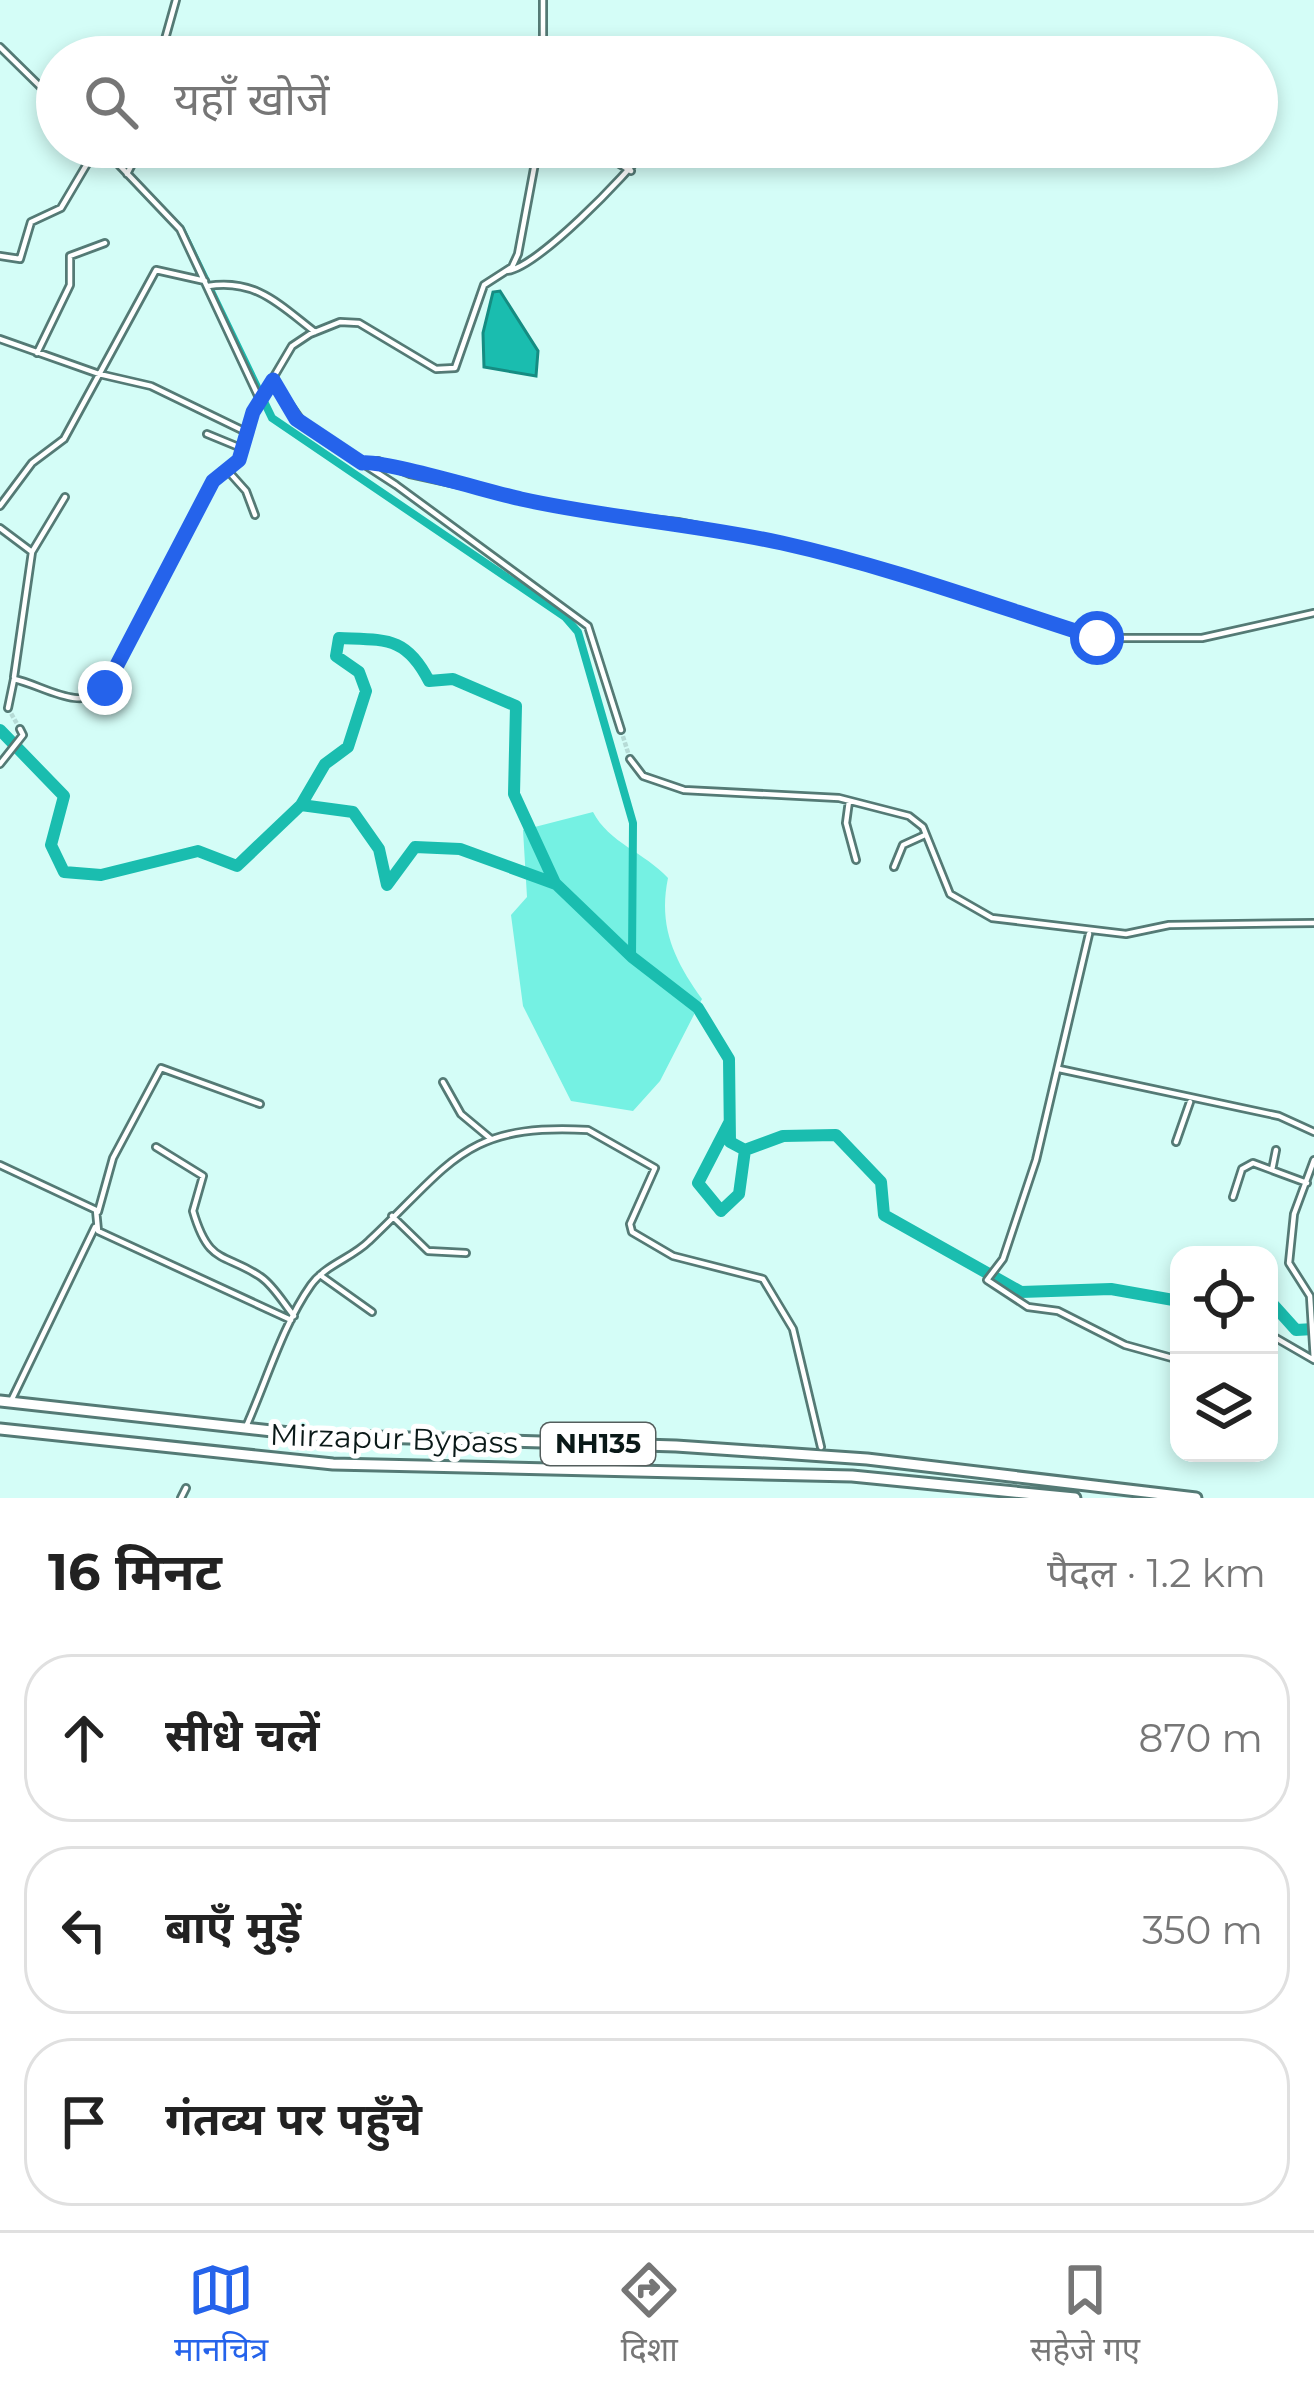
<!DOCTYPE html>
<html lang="hi">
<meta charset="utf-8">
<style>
:root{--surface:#fff;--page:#f6f6f6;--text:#222;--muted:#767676;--line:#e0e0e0;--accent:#2563eb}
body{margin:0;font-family:Montserrat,"Noto Sans Devanagari",sans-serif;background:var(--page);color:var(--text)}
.controls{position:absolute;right:36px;bottom:36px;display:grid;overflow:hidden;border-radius:24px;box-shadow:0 6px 18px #0003}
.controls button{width:108px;height:108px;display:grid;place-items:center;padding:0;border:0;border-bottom:3px solid var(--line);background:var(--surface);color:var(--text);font:60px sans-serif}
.stop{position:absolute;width:36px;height:36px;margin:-27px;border:9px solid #2563eb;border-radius:50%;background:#fff}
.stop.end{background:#2563eb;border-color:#fff;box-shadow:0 3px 12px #0008}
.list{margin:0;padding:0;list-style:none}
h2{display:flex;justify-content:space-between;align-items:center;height:156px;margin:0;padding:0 48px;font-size:51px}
h2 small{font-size:39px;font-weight:400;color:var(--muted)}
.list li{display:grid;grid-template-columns:78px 1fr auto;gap:36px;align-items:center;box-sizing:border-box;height:168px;margin:0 24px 24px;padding:0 24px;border:3px solid var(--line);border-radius:48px}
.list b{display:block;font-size:45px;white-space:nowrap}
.list em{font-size:39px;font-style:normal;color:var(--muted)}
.icon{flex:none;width:66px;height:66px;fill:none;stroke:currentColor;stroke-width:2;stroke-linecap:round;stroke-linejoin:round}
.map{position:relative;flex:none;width:1314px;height:1498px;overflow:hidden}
.search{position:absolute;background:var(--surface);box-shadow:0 6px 18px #0003;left:36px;right:36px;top:36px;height:132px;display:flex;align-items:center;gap:30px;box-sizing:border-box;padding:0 42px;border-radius:66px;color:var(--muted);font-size:45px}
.sheet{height:732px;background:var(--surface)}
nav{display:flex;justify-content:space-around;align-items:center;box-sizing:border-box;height:168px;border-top:3px solid var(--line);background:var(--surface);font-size:33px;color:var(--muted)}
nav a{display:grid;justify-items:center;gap:6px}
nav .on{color:var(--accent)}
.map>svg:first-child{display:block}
.green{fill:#75f1e3}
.water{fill:#1abdaf;stroke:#158c82;stroke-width:3}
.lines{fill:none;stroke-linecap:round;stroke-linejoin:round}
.canal{stroke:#1abdaf;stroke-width:8}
.river{stroke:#1abdaf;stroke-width:12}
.minor-tunnel{stroke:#b6dbd6;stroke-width:4.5;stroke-dasharray:4.5 2;stroke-linecap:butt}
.minor-casing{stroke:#547a75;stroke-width:10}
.trunk-casing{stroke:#547a75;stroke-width:15}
.minor{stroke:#fff;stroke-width:4.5}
.trunk{stroke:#fff;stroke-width:9}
.route{stroke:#2563eb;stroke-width:15}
.labels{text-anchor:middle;stroke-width:10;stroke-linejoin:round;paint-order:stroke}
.shield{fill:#fff;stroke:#545e5d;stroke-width:3}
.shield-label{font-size:27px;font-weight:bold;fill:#0a1918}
.street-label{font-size:30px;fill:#0a1918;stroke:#fff}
</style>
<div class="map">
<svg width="1314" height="1498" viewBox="0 0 1314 1498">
<rect width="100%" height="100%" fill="#d4fdf7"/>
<path class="green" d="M 593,812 C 609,843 644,852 668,878 C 658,926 674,960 702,999 L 660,1081 L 633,1111 L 571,1101 L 523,1006 L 511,915 L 527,897 L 523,830 Z"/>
<path class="water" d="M 500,291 L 538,351 L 536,376 L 484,367 L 483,333 L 493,292 Z"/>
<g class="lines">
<path class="canal" d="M 181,229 L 272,418 L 565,617 L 578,632 L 633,823 L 632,957"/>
<path class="river" d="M 0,730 L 64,796 L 51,845 L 64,872 L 101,875 L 198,851 L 237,866 L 301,805 L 353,812 L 379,849 L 387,885 L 415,847 L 460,849 L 556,884 L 632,957 L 698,1008 L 729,1059 L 730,1142 L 745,1150 L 783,1136 L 836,1135 L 881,1182 L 884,1215 L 1021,1292 L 1111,1289 L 1179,1301
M 301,805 L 325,764 L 348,747 L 366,691 L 359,672 L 336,656 L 339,638 C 386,640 406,636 429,681 L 453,679 L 516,706 L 514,794 L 555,883
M 729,1123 L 698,1183 L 721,1211 L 739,1194 L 745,1150
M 1269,1300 L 1296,1330 L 1314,1329"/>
<path class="minor-tunnel" d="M 8,708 L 20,729
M 621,730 L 630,759"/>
<g class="minor-casing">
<path id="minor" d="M 0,47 L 57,103
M 160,57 L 176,0
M 543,57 L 543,0
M 591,57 L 592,50
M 102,147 L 180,229 L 260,400
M 592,147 L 631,171
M 127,174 L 141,147
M 0,256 L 20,259 L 31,222 L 61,208 L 97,147
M 506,271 C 535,270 628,174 647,147
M 208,286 C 256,278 281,306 315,332
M 0,339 L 99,374 L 151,386 L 246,432
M 37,353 L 70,285 L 70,256 L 105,243
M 273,381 L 305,426 L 396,485 L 588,626 L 621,730
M 207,434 L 241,448
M 362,463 L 378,461 L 410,474 L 584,512 L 678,522 L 783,543 L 972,596 L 1097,638 L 1202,638 L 1314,613
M 229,472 L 246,491 L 255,515
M 0,506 L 32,463 L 64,439 L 156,270 L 205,281
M 0,528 L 32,552
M 14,677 L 32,552 L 65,497
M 8,708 L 14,679 C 43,685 80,713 105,688 L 213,481 L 239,459 L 253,412 L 292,346 L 310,334 L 340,322 L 359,323 L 436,369 L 455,368 L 484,285 L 512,267 L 518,254 L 538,147
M 630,759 L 643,776 L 684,790 L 839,798 L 909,816 L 923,827 L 950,894 L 992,918 L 1126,934 L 1169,925 L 1314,923
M 0,764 L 23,735 L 20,729
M 849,801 L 846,823 L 856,860
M 894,867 L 903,845 L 925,835
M 1089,934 L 1036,1160 L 1003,1259 L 987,1280 L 1028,1307 L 1058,1311 L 1125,1345 L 1172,1358 L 1179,1353
M 1059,1069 L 1279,1116 L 1314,1132
M 443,1082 L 461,1114 L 491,1139
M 1176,1142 L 1190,1102
M 156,1147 L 203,1176 L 193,1211 C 209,1266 224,1252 261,1277 C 274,1286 284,1304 294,1316
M 1314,1160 L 1294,1214 L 1289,1263 L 1310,1296 L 1314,1360
M 0,1165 L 96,1210 L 98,1231 L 291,1320
M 1272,1170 L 1276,1150
M 1233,1197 L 1242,1169 L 1253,1163 L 1307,1183
M 98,1212 L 113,1158 L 161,1068 L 260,1104
M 392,1216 L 428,1251 L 466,1253
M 320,1275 L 372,1312
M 1269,1334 L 1314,1360
M 12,1399 L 95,1227
M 245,1429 C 266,1383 282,1326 311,1285 C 325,1265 352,1258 369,1241 C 452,1163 464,1123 588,1130 L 655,1168 L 630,1224 L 632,1232 L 673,1256 L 763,1279 L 793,1329 L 821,1447
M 181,1498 L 186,1488"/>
</g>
<g class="trunk-casing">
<path id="trunk" d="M 0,1401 L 308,1435 L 676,1446 L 867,1459 L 1196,1498
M 0,1429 L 333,1464 L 852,1476 L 1075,1498"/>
</g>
<use href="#minor" class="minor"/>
<use href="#trunk" class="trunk"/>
</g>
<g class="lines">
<path class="route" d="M 105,688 L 213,481 L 239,460 L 253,412 L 273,380 L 296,419 L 362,463 C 380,459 493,493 521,499 C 607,518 695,524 782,543 C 890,567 993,605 1097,638"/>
</g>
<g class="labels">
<rect class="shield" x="541" y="1423" width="114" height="42" rx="9"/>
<g class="shield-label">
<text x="598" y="1453">NH135</text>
</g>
<g class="street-label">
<text transform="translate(394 1439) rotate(2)" y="10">Mirzapur Bypass</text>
</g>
</g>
</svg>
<div class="controls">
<button><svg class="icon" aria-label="locate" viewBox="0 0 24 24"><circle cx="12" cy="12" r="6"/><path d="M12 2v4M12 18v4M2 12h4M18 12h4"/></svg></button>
<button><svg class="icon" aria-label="layers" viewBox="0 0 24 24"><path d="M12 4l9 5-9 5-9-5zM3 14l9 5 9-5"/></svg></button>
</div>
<div class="stop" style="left:1097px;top:638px"></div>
<div class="stop end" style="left:105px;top:688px"></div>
<div class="search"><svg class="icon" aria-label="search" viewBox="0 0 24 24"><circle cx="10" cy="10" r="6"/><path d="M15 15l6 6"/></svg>यहाँ खोजें</div>
</div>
<section class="sheet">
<h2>16 मिनट<small>पैदल · 1.2 km</small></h2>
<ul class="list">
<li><svg class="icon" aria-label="ahead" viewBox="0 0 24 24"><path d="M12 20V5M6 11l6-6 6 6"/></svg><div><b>सीधे चलें</b></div><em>870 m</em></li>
<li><svg class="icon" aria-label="left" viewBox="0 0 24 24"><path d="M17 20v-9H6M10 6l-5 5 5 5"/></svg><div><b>बाएँ मुड़ें</b></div><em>350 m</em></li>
<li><svg class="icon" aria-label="arrive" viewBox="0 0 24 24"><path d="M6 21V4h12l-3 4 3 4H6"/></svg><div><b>गंतव्य पर पहुँचे</b></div></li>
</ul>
</section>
<nav>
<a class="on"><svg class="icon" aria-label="map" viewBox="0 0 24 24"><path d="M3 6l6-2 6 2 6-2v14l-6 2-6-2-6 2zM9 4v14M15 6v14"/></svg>मानचित्र</a>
<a><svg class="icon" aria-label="directions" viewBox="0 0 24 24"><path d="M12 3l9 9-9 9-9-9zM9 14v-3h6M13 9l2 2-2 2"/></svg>दिशा</a>
<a><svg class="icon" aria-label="saved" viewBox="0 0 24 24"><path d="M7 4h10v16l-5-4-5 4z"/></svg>सहेजे गए</a>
</nav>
